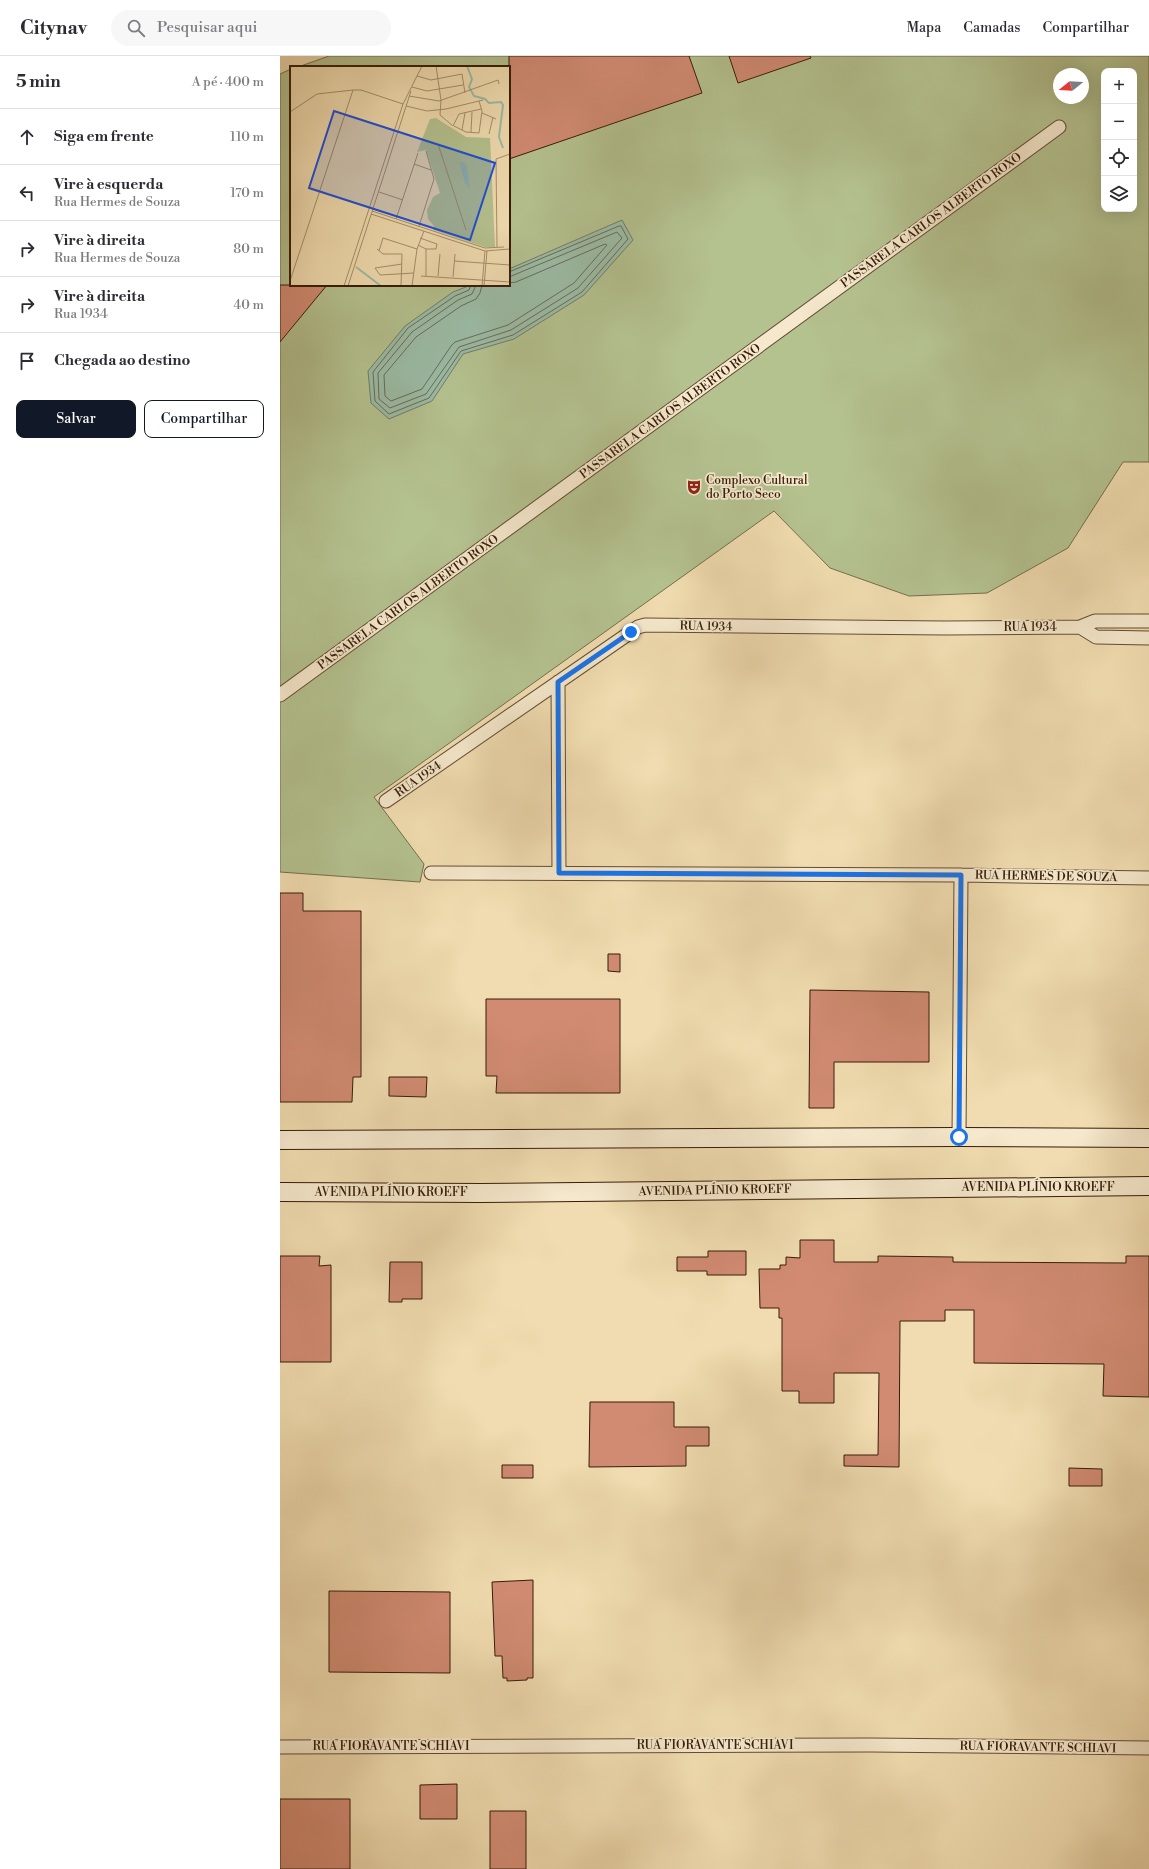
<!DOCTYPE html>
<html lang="pt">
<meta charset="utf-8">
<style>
:root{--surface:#fff;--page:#f7f7f7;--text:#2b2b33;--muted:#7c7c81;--line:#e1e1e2;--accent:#111827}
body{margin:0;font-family:"Libre Bodoni",serif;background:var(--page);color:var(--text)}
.controls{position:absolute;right:12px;top:12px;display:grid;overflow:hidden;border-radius:8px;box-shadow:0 4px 16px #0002}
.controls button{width:36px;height:36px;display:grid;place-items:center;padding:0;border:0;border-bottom:1px solid var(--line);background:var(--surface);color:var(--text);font:20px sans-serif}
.compass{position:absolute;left:773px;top:12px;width:36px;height:36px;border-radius:50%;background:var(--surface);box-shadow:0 4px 16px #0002;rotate:252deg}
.stop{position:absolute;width:12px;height:12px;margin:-9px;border:3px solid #1a73e8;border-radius:50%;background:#fff}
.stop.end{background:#1a73e8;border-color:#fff;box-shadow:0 1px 4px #0008}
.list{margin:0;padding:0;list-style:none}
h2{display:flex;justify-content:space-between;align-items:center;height:52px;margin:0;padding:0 16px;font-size:17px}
h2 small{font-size:13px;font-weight:400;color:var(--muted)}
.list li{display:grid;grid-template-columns:26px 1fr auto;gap:12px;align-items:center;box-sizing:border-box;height:56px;padding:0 16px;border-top:1px solid var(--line)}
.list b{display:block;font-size:15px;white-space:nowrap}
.list p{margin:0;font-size:13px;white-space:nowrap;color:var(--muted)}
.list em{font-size:13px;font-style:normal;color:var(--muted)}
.actions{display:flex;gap:8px;padding:12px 16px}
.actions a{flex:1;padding:9px 0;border:1px solid var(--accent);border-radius:8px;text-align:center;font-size:14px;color:var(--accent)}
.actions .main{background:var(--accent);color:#fff}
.icon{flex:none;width:22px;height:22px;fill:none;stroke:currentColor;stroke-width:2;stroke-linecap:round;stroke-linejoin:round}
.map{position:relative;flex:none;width:869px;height:1813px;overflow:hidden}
header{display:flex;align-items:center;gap:24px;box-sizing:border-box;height:56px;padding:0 20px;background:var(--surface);border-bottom:1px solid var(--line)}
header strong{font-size:19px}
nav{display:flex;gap:22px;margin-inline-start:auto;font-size:14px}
.search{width:280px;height:36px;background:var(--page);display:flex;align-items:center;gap:10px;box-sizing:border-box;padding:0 14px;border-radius:22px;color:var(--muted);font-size:15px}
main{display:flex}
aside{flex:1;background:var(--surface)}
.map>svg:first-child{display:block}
.green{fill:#b4c290;stroke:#756f4c;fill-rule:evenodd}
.water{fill:#9bbca6;stroke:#737c67}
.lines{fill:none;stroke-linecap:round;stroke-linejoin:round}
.shore{stroke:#686c58;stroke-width:1}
.building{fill:#d18b73;stroke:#361c09}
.street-casing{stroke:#644c33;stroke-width:15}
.secondary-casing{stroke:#361c09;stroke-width:20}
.street{stroke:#f5e8cc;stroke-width:13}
.secondary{stroke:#f5e8cc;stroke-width:18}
.route{stroke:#1a73e8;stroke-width:5}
.labels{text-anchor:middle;stroke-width:3.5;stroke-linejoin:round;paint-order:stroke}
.street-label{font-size:12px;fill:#361c09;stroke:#f5e8cc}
.poi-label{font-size:12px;fill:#361c09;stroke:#f5e8cc;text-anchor:start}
.inset-river{fill:none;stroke:#9bbca6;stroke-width:2}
.inset-road{fill:none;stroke:#a68f6d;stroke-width:1}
.view{fill:#1d4ed8;fill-opacity:0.15;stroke:#1d4ed8;stroke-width:2}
.inset-edge{fill:none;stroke:#361c09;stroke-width:2}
</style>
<header>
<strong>Citynav</strong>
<div class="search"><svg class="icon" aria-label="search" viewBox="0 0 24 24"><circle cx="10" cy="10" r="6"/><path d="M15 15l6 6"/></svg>Pesquisar aqui</div>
<nav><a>Mapa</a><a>Camadas</a><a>Compartilhar</a></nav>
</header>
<main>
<aside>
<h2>5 min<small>A pé · 400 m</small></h2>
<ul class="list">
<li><svg class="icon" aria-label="ahead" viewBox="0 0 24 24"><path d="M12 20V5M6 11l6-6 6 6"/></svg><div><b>Siga em frente</b></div><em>110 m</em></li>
<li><svg class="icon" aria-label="left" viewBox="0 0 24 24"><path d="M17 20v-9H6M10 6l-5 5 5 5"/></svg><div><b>Vire à esquerda</b><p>Rua Hermes de Souza</p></div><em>170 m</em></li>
<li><svg class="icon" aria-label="right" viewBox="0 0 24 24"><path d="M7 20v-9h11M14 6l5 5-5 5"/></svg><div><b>Vire à direita</b><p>Rua Hermes de Souza</p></div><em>80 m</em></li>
<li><svg class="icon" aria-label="right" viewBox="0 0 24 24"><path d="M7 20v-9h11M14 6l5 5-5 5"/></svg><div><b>Vire à direita</b><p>Rua 1934</p></div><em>40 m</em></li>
<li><svg class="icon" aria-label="arrive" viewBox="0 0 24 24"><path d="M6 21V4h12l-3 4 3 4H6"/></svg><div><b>Chegada ao destino</b></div></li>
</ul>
<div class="actions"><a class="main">Salvar</a><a>Compartilhar</a></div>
</aside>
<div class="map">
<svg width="869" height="1813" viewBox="0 0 869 1813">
<rect width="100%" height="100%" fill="#f0dcb0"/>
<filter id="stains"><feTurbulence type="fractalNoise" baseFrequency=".005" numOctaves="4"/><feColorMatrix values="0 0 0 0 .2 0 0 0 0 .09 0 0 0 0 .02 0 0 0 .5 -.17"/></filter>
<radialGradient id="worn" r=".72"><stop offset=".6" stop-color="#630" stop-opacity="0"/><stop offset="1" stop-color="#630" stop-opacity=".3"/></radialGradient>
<path class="green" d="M 49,0 L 869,0 L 869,406 L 843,406 L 788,492 L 707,537 L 629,540 L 550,512 L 494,455 L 94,741 L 144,808 L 140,826 L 0,816 L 0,18 L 11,13 L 11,229 L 229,229 L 229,11 L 18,11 ZM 824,15 L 854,15 L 854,153 L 824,153 ZM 779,18 L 803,18 L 803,42 L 779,42 Z"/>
<path class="water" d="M 342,164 L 353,184 L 304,239 L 234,283 L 183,298 L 152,345 L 109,363 L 91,347 L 88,315 L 125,270 L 173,236 L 191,229 L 229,229 L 229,213 Z"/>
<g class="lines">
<path class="shore" d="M 191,229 L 189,234 L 175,240 L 128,272 L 93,316 L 95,345 L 109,358 L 149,342 L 181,295 L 233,279 L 302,236 L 348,183 L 341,170 L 339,170 L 229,216
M 196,229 L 192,238 L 178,244 L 132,276 L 98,317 L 99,343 L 110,352 L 146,338 L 179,291 L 231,274 L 298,232 L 342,182 L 337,176 L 229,221
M 202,229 L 200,237 L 196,243 L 181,250 L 136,281 L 104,319 L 105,340 L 111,345 L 142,333 L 171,290 L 175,286 L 228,269 L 294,227 L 327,189 L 325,188 L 236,226 L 229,227"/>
</g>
<path class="building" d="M 229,0 L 409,0 L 422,37 L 229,103 Z
M 449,0 L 530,0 L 531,2 L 458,27 Z
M 0,229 L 47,229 L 0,286 Z
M 0,837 L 23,837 L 23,855 L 81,855 L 81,1021 L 73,1021 L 72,1046 L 0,1046 Z
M 328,898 L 340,898 L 340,916 L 328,915 Z
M 530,934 L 649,936 L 649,1006 L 554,1006 L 554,1052 L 529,1052 Z
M 206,943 L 340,943 L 340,1037 L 216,1037 L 217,1020 L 206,1020 Z
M 109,1021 L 147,1021 L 146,1041 L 109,1040 Z
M 520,1184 L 554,1184 L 554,1206 L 598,1206 L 598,1200 L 673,1201 L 673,1206 L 846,1207 L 846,1200 L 869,1200 L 869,1341 L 823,1340 L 824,1308 L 694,1307 L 694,1254 L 665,1254 L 665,1265 L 620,1265 L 619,1411 L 564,1410 L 564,1399 L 598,1399 L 599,1317 L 554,1317 L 554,1347 L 519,1347 L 519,1335 L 502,1335 L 502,1262 L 499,1262 L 499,1252 L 480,1252 L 479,1213 L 500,1213 L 500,1209 L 506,1209 L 506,1201 L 520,1202 Z
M 428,1195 L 466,1195 L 466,1219 L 427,1219 L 427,1215 L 397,1215 L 397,1201 L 428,1201 Z
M 0,1200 L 40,1200 L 39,1210 L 51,1209 L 51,1306 L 0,1306 Z
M 110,1206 L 142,1206 L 142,1243 L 122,1243 L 122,1246 L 109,1246 Z
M 310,1346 L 394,1346 L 394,1371 L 429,1371 L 429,1390 L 406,1390 L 406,1410 L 309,1411 Z
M 222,1409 L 253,1409 L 253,1422 L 222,1422 Z
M 789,1412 L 822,1413 L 822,1430 L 789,1430 Z
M 253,1524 L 253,1622 L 247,1622 L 247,1624 L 227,1625 L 227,1622 L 223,1622 L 222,1600 L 215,1600 L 212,1526 Z
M 49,1535 L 170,1536 L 170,1617 L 49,1616 Z
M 177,1728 L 177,1763 L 140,1763 L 140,1729 Z
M 0,1743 L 70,1743 L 70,1813 L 0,1813 Z
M 210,1755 L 246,1755 L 246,1813 L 210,1813 Z"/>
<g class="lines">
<g class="street-casing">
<path id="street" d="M 800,571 L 816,581 L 869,582
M 278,626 L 279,817
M 0,639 L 779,71
M 106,745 L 351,576 L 358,571 L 365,569 L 665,572 L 800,571 L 815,565 L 869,565
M 151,817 L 681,819 L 869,822
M 679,1081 L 681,819
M 0,1691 L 591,1689 L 869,1692"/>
</g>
<g class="secondary-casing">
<path id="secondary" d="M 0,1084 L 679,1081 L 869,1082
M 0,1136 L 200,1137 L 869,1130"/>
</g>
<use href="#street" class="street"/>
<use href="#secondary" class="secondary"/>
</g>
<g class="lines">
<path class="route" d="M 351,576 L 278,626 L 279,817 L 681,819 L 679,1081"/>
</g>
<defs>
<g id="theatre-bare" transform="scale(1.2)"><path d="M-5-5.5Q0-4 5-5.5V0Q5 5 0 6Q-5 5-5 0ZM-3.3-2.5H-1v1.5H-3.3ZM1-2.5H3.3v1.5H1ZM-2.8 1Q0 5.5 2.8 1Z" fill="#8f2418" stroke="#f5e8cc" stroke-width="2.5" paint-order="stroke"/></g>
</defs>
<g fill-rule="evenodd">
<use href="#theatre-bare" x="414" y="431"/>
</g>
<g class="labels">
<g class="street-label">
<text transform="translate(651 164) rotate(-36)" y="4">PASSARELA CARLOS ALBERTO ROXO</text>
<text transform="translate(390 355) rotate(-36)" y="4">PASSARELA CARLOS ALBERTO ROXO</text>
<text transform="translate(128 546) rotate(-36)" y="4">PASSARELA CARLOS ALBERTO ROXO</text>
<text transform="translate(426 570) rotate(1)" y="4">RUA 1934</text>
<text x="750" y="575">RUA 1934</text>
<text transform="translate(138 723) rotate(-35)" y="4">RUA 1934</text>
<text transform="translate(766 820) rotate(1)" y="4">RUA HERMES DE SOUZA</text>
<text x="758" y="1135">AVENIDA PLÍNIO KROEFF</text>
<text transform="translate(435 1134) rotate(-1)" y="4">AVENIDA PLÍNIO KROEFF</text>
<text x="111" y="1140">AVENIDA PLÍNIO KROEFF</text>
<text x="435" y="1693">RUA FIORAVANTE SCHIAVI</text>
<text x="111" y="1694">RUA FIORAVANTE SCHIAVI</text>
<text transform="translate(758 1691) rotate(1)" y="4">RUA FIORAVANTE SCHIAVI</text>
</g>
<g class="poi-label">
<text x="426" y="428">Complexo Cultural<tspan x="426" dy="14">do Porto Seco</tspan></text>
</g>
</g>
<g transform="translate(10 10)">
<rect width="220" height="220" fill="#f0dcb0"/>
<path d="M 146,52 L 176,71 L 200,72 L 205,181 L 195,181 L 143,164 L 144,160 L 138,153 L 137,144 L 143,131 L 150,127 L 136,84 L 127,86 L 140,53 Z" fill="#b4c290"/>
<path d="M 169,96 L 174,96 L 177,100 L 180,123 L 175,117 Z" fill="#9bbca6"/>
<path class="inset-river" d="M 177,0 L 182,13 L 179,21 L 184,30 L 195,33 L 199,37 L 211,36 L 213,39 L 209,71 L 213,82M 66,201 L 91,220"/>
<path class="inset-road" d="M 146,0 L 151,34 L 150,49M 127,10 L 141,14 L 172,8 L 175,27M 122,21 L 137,25 L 173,19M 119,30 L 149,35 L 208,14 L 209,18M 220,36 L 220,89M 116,40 L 137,45 L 156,43 L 193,34M 0,46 L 27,28 L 63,24 L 71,24 L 113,38M 192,47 L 206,53M 150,49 L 163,60 L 169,48 L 191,43M 164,60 L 176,66 L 189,67 L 192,45 L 189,35M 172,64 L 175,47M 181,66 L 182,46M 199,68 L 203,51M 148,78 L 176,164M 124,98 L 141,104M 89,126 L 113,134M 82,145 L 195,182 L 214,181M 81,148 L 195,185 L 220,183M 106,153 L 128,87M 129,160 L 144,113 L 136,85M 128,179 L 136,183 L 146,183 L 147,178 L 130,172M 207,181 L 206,93 L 220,88M 87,183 L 93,188 L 112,188 L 111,220M 89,185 L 93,172 L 127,183M 164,195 L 220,199M 112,198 L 85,202 L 90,209 L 124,207M 131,210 L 220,216M 136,210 L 136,183M 148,210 L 150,188M 163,211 L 165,188M 0,215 L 63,24M 54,220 L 113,38 L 132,0M 58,220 L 121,25M 122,220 L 127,183 L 134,165M 192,220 L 195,185M 194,220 L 197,185"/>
<path class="view" d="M 44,45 L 205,97 L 180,174 L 19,122 Z"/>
<rect width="220" height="220" class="inset-edge"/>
</g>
<rect width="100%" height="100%" filter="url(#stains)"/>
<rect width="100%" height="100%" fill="url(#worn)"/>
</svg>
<div class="controls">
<button>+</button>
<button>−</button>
<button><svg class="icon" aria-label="locate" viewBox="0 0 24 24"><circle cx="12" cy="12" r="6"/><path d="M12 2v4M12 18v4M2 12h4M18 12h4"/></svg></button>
<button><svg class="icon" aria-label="layers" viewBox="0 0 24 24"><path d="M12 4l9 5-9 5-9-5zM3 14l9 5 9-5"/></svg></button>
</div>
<svg class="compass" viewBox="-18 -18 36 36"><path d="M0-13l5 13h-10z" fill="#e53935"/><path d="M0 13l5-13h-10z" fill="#7c7c81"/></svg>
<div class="stop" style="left:679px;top:1081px"></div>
<div class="stop end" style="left:351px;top:576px"></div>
</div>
</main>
